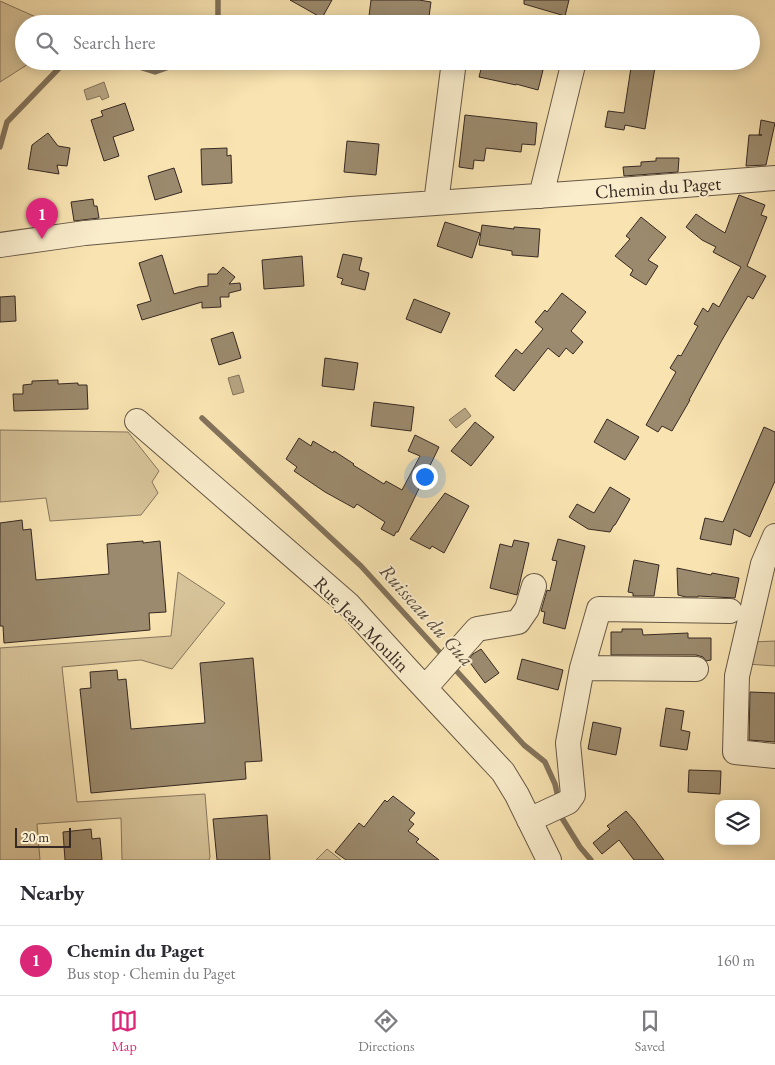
<!DOCTYPE html>
<meta charset="utf-8">
<style>
:root{--surface:#fff;--page:#f2f2f3;--text:#2b2b33;--muted:#7c7c81;--line:#e1e1e2;--accent:#db2777}
body{margin:0;font-family:"EB Garamond",serif;background:var(--page);color:var(--text)}
.controls{position:absolute;right:15px;bottom:15px;display:grid;overflow:hidden;border-radius:10px;box-shadow:0 2px 12px #0003}
.controls button{width:45px;height:45px;display:grid;place-items:center;padding:0;border:0;border-bottom:1px solid var(--line);background:var(--surface);color:var(--text);font:25px sans-serif}
.scale{position:absolute;left:15px;bottom:12px;width:56px;box-sizing:border-box;padding-left:5px;border:2px solid #362923;border-top:0;font-size:14px;line-height:18px;white-space:nowrap;color:#362923;-webkit-text-stroke:4px #faedcc;paint-order:stroke}
.you{position:absolute;left:424px;top:476px;width:18px;height:18px;margin:-12px;border:4px solid #fff;border-radius:50%;background:#1a73e8;box-shadow:0 0 0 8px #1a73e833}
.badge{display:grid;place-items:center;width:32px;height:32px;border-radius:50%;background:var(--accent);color:#fff;font-size:16px;font-weight:700}
.pin{position:absolute;translate:-50% -41px;filter:drop-shadow(0 1px 2px #0008)}
.pin::after{content:'';position:absolute;top:26px;width:18px;height:15px;background:inherit;clip-path:polygon(0 0,100% 0,50% 100%)}
.list{margin:0;padding:0;list-style:none}
h2{display:flex;justify-content:space-between;align-items:center;height:65px;margin:0;padding:0 20px;font-size:21px}
h2 small{font-size:16px;font-weight:400;color:var(--muted)}
.list li{display:grid;grid-template-columns:32px 1fr auto;gap:15px;align-items:center;box-sizing:border-box;height:70px;padding:0 20px;border-top:1px solid var(--line)}
.list b{display:block;font-size:19px;white-space:nowrap}
.list p{margin:0;font-size:16px;white-space:nowrap;color:var(--muted)}
.list em{font-size:16px;font-style:normal;color:var(--muted)}
.icon{flex:none;width:28px;height:28px;fill:none;stroke:currentColor;stroke-width:2;stroke-linecap:round;stroke-linejoin:round}
.map{position:relative;flex:none;width:775px;height:860px;overflow:hidden}
.search{position:absolute;background:var(--surface);box-shadow:0 2px 12px #0003;left:15px;right:15px;top:15px;height:55px;display:flex;align-items:center;gap:12px;box-sizing:border-box;padding:0 18px;border-radius:28px;color:var(--muted);font-size:19px}
.sheet{height:135px;background:var(--surface)}
nav{display:flex;justify-content:space-around;align-items:center;box-sizing:border-box;height:70px;border-top:1px solid var(--line);background:var(--surface);font-size:14px;color:var(--muted)}
nav a{display:grid;justify-items:center;gap:2px}
nav .on{color:var(--accent)}
.map>svg:first-child{display:block}
.green{fill:#d7c399;stroke:#86765e}
.water{fill:#b6a481;stroke:#83735b}
.lines{fill:none;stroke-linecap:round;stroke-linejoin:round}
.stream{stroke:#83735b;stroke-width:5.5}
.building{fill:#9b8a6d;stroke:#362923}
.minor-casing{stroke:#665846;stroke-width:26}
.minor{stroke:#faedcc;stroke-width:24}
.labels{text-anchor:middle;stroke-width:4;stroke-linejoin:round;paint-order:stroke}
.street-label{font-size:19px;fill:#362923;stroke:#faedcc}
.water-label{font-size:20px;font-style:italic;fill:#5c4e3f;stroke:#faedcc}
</style>
<div class="map">
<svg width="775" height="860" viewBox="0 0 775 860">
<rect width="100%" height="100%" fill="#f8e3b1"/>
<filter id="stains"><feTurbulence type="fractalNoise" baseFrequency=".004" numOctaves="4"/><feColorMatrix values="0 0 0 0 .2 0 0 0 0 .09 0 0 0 0 .02 0 0 0 .5 -.17"/></filter>
<radialGradient id="worn" r=".72"><stop offset=".6" stop-color="#630" stop-opacity="0"/><stop offset="1" stop-color="#630" stop-opacity=".3"/></radialGradient>
<path class="green" d="M 0,1 L 47,22 L 48,24 L 24,24 L 24,61 L 33,61 L 0,82 Z
M 0,430 L 128,432 L 159,471 L 152,482 L 158,493 L 141,515 L 50,521 L 46,498 L 0,502 Z
M 178,572 L 225,603 L 172,669 L 141,660 L 62,667 L 77,802 L 205,794 L 210,857 L 209,860 L 122,860 L 121,818 L 37,824 L 40,860 L 0,860 L 0,648 L 171,636 Z
M 775,641 L 775,666 L 747,664 L 752,642 Z
M 327,849 L 341,860 L 316,860 Z"/>
<path class="water" d="M 104,82 L 109,97 L 102,100 L 100,96 L 87,100 L 84,90 Z
M 239,375 L 244,392 L 233,395 L 228,378 Z
M 465,408 L 471,416 L 456,428 L 449,420 Z"/>
<g class="lines">
<path class="stream" d="M 218,24 L 218,0
M 120,61 L 155,72 L 186,61
M 0,147 L 7,122 L 65,62 L 67,61
M 202,418 L 361,566 L 444,657
M 452,666 L 524,745 L 545,762 L 555,784 L 559,801
M 561,812 L 562,818 L 580,847 L 591,860"/>
</g>
<path class="building" d="M 290,0 L 332,0 L 322,18 Z
M 371,0 L 419,0 L 431,2 L 428,24 L 368,24 Z
M 524,0 L 569,0 L 565,16 L 524,4 Z
M 483,61 L 523,61 L 522,65 L 543,70 L 538,90 L 516,84 L 516,85 L 479,77 Z
M 632,61 L 656,61 L 645,129 L 625,125 L 624,130 L 605,127 L 608,111 L 624,113 Z
M 125,103 L 134,130 L 113,137 L 119,156 L 104,161 L 91,120 L 103,116 L 101,111 Z
M 465,115 L 537,123 L 535,145 L 522,144 L 521,152 L 486,148 L 484,161 L 474,160 L 473,169 L 459,167 Z
M 761,120 L 775,123 L 766,165 L 746,166 L 749,135 L 762,135 L 759,135 Z
M 48,133 L 58,146 L 70,148 L 67,166 L 57,165 L 59,174 L 28,169 L 32,145 Z
M 347,141 L 379,144 L 376,175 L 344,172 Z
M 227,148 L 227,156 L 231,155 L 232,183 L 202,185 L 201,149 Z
M 656,158 L 679,158 L 678,172 L 624,176 L 623,167 L 641,166 L 641,162 L 656,161 Z
M 174,168 L 182,192 L 155,200 L 148,176 Z
M 739,195 L 765,205 L 761,215 L 767,217 L 747,266 L 766,276 L 753,299 L 748,296 L 722,340 L 689,400 L 690,400 L 672,431 L 662,426 L 658,432 L 646,425 L 676,372 L 670,368 L 678,355 L 681,356 L 698,326 L 694,324 L 703,308 L 708,312 L 713,303 L 719,307 L 741,267 L 713,252 L 716,247 L 702,240 L 686,227 L 696,214 L 709,223 L 725,233 Z
M 93,199 L 94,206 L 97,206 L 99,218 L 74,221 L 71,202 Z
M 641,217 L 666,237 L 648,260 L 658,266 L 646,285 L 630,275 L 633,270 L 615,256 L 630,239 L 626,236 Z
M 445,222 L 480,233 L 472,258 L 437,246 Z
M 482,225 L 514,229 L 514,227 L 540,229 L 538,257 L 512,255 L 512,251 L 479,245 Z
M 343,254 L 362,258 L 359,270 L 369,273 L 365,290 L 341,284 L 343,279 L 337,277 Z
M 162,255 L 174,294 L 198,287 L 208,286 L 208,274 L 217,274 L 223,267 L 235,277 L 229,284 L 240,283 L 241,290 L 229,293 L 229,297 L 220,297 L 221,307 L 202,308 L 202,302 L 142,320 L 137,305 L 151,301 L 139,263 Z
M 302,256 L 304,286 L 264,289 L 262,260 Z
M 562,293 L 586,312 L 571,331 L 583,342 L 573,354 L 566,348 L 559,357 L 548,348 L 514,391 L 495,376 L 516,349 L 522,354 L 543,329 L 535,322 L 545,310 L 547,312 Z
M 15,296 L 16,321 L 0,322 L 0,297 Z
M 414,299 L 450,313 L 441,333 L 406,319 Z
M 233,332 L 241,358 L 219,365 L 211,339 Z
M 325,358 L 358,363 L 354,390 L 322,386 Z
M 58,380 L 58,384 L 78,383 L 78,385 L 87,385 L 88,409 L 14,411 L 13,394 L 23,394 L 23,385 L 32,384 L 32,381 Z
M 374,402 L 414,407 L 411,431 L 371,426 Z
M 607,419 L 639,437 L 625,460 L 594,442 Z
M 475,422 L 494,437 L 471,466 L 451,451 Z
M 764,427 L 775,432 L 775,481 L 750,537 L 734,529 L 731,545 L 700,539 L 705,518 L 723,522 Z
M 415,435 L 439,447 L 398,532 L 396,532 L 394,536 L 381,529 L 385,522 L 357,504 L 354,508 L 325,492 L 294,471 L 297,467 L 286,459 L 299,438 L 311,446 L 313,441 L 333,453 L 334,451 L 354,464 L 353,465 L 384,484 L 386,481 L 402,490 L 420,456 L 408,451 Z
M 610,487 L 630,499 L 615,525 L 614,525 L 610,532 L 588,529 L 569,517 L 577,504 L 594,513 Z
M 445,493 L 469,506 L 444,553 L 432,546 L 430,549 L 410,539 Z
M 22,520 L 23,530 L 31,529 L 36,580 L 109,574 L 107,544 L 143,541 L 143,543 L 160,541 L 166,612 L 149,613 L 150,630 L 4,643 L 3,626 L 0,626 L 0,523 Z
M 558,539 L 585,546 L 565,629 L 543,623 L 545,612 L 541,611 L 547,590 L 550,591 L 557,561 L 552,560 Z
M 514,540 L 529,543 L 517,595 L 490,588 L 500,544 L 512,547 Z
M 634,560 L 659,565 L 654,596 L 633,596 L 633,593 L 628,592 Z
M 677,568 L 711,575 L 712,573 L 739,578 L 735,598 L 698,596 L 698,597 L 686,597 L 678,595 Z
M 622,629 L 642,629 L 643,635 L 688,633 L 688,638 L 711,638 L 711,660 L 706,661 L 703,657 L 696,655 L 611,655 L 611,632 L 622,632 Z
M 481,649 L 499,673 L 485,683 L 468,660 L 473,654 Z
M 253,658 L 262,761 L 245,762 L 246,779 L 91,793 L 80,689 L 91,688 L 90,672 L 117,670 L 118,680 L 126,679 L 131,729 L 205,723 L 200,663 Z
M 522,659 L 563,670 L 558,690 L 517,679 Z
M 750,692 L 775,693 L 775,742 L 749,740 Z
M 666,708 L 684,711 L 681,730 L 690,732 L 687,750 L 660,746 Z
M 593,722 L 621,728 L 616,755 L 588,749 Z
M 689,770 L 721,771 L 720,794 L 688,792 Z
M 393,796 L 415,813 L 409,820 L 414,824 L 408,831 L 419,839 L 416,842 L 439,860 L 346,860 L 335,852 L 359,823 L 364,827 L 385,800 L 387,802 Z
M 626,811 L 634,820 L 664,860 L 634,860 L 619,840 L 602,854 L 593,843 L 610,829 L 607,826 Z
M 267,815 L 270,860 L 217,860 L 213,819 Z
M 91,829 L 92,839 L 100,838 L 102,860 L 65,860 L 63,832 Z"/>
<g class="lines">
<g class="minor-casing">
<path id="minor" d="M 541,196 L 574,61
M 436,203 L 454,61
M 0,245 L 85,233 L 351,209 L 607,191 L 775,178
M 137,421 L 348,604 L 408,670 L 503,772 L 517,795 L 549,860
M 775,536 L 763,564 L 737,676 L 735,752 L 775,756
M 582,668 L 696,669
M 425,688 L 477,629 L 518,622 L 527,609 L 534,586
M 529,820 L 568,802 L 573,795 L 568,743 L 582,668 L 599,609 L 730,611"/>
</g>
<use href="#minor" class="minor"/>
</g>
<g class="labels">
<g class="street-label">
<text transform="translate(658 187) rotate(-4)" y="7">Chemin du Paget</text>
<text transform="translate(362 624) rotate(45)" y="7">Rue Jean Moulin</text>
</g>
<g class="water-label">
<text transform="translate(427 615) rotate(48)" y="7">Ruisseau du Gua</text>
</g>
</g>
<rect width="100%" height="100%" filter="url(#stains)"/>
<rect width="100%" height="100%" fill="url(#worn)"/>
</svg>
<div class="controls">
<button><svg class="icon" aria-label="layers" viewBox="0 0 24 24"><path d="M12 4l9 5-9 5-9-5zM3 14l9 5 9-5"/></svg></button>
</div>
<div class="scale">20 m</div>
<div class="you"></div>
<div class="pin badge" style="left:42px;top:239px">1</div>
<div class="search"><svg class="icon" aria-label="search" viewBox="0 0 24 24"><circle cx="10" cy="10" r="6"/><path d="M15 15l6 6"/></svg>Search here</div>
</div>
<section class="sheet">
<h2>Nearby<small></small></h2>
<ul class="list">
<li><span class="badge">1</span><div><b>Chemin du Paget</b><p>Bus stop · Chemin du Paget</p></div><em>160 m</em></li>
</ul>
</section>
<nav>
<a class="on"><svg class="icon" aria-label="map" viewBox="0 0 24 24"><path d="M3 6l6-2 6 2 6-2v14l-6 2-6-2-6 2zM9 4v14M15 6v14"/></svg>Map</a>
<a><svg class="icon" aria-label="directions" viewBox="0 0 24 24"><path d="M12 3l9 9-9 9-9-9zM9 14v-3h6M13 9l2 2-2 2"/></svg>Directions</a>
<a><svg class="icon" aria-label="saved" viewBox="0 0 24 24"><path d="M7 4h10v16l-5-4-5 4z"/></svg>Saved</a>
</nav>
